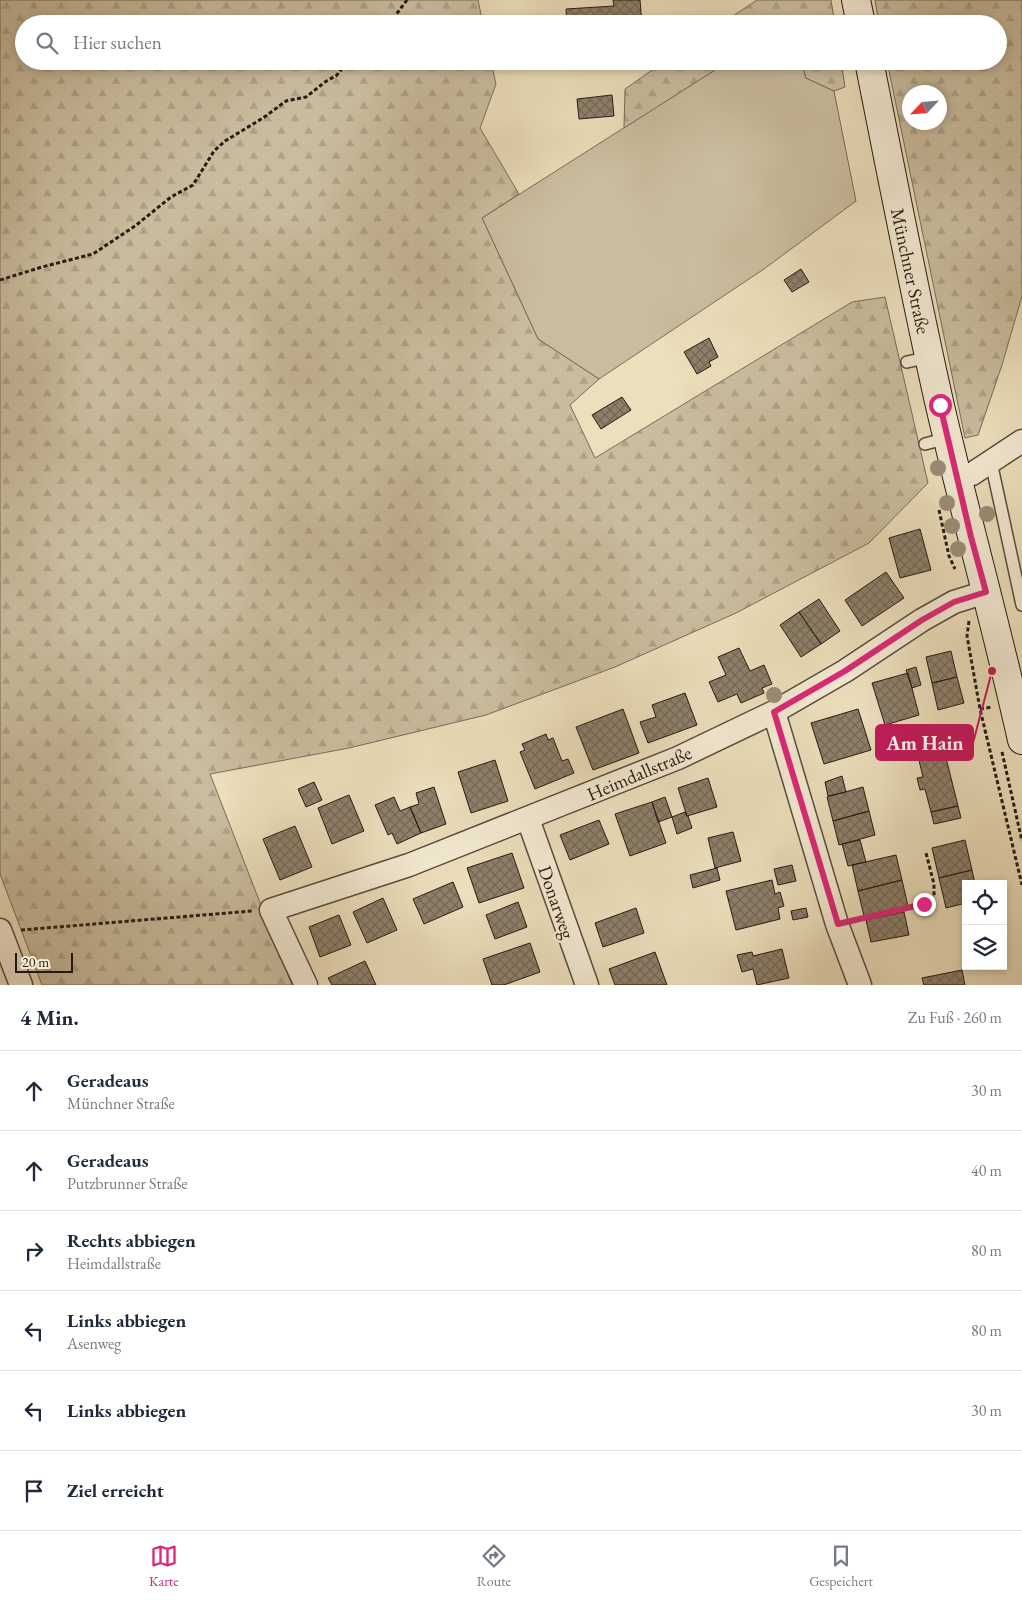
<!DOCTYPE html>
<html lang="de">
<meta charset="utf-8">
<style>
:root{--surface:#fff;--page:#f2f2f3;--text:#1f2937;--muted:#747a83;--line:#e0e1e3;--accent:#db2777}
body{margin:0;font-family:"EB Garamond",serif;background:var(--page);color:var(--text)}
.controls{position:absolute;right:15px;bottom:15px;display:grid;overflow:hidden;border-radius:0px;box-shadow:0 2px 8px #0003}
.controls button{width:45px;height:45px;display:grid;place-items:center;padding:0;border:0;border-bottom:1px solid var(--line);background:var(--surface);color:var(--text);font:25px sans-serif}
.compass{position:absolute;left:902px;top:85px;width:45px;height:45px;border-radius:50%;background:var(--surface);box-shadow:0 2px 8px #0003;rotate:244deg}
.scale{position:absolute;left:15px;bottom:12px;width:58px;box-sizing:border-box;padding-left:5px;border:2px solid #261914;border-top:0;font-size:14px;line-height:18px;white-space:nowrap;color:#261914;-webkit-text-stroke:4px #f3ead3;paint-order:stroke}
.stop{position:absolute;width:15px;height:15px;margin:-11px;border:4px solid #db2777;border-radius:50%;background:#fff}
.stop.end{background:#db2777;border-color:#fff;box-shadow:0 1px 5px #0008}
.list{margin:0;padding:0;list-style:none}
h2{display:flex;justify-content:space-between;align-items:center;height:65px;margin:0;padding:0 20px;font-size:21px}
h2 small{font-size:16px;font-weight:400;color:var(--muted)}
.list li{display:grid;grid-template-columns:32px 1fr auto;gap:15px;align-items:center;box-sizing:border-box;height:80px;padding:0 20px;border-top:1px solid var(--line)}
.list b{display:block;font-size:19px;white-space:nowrap}
.list p{margin:0;font-size:16px;white-space:nowrap;color:var(--muted)}
.list em{font-size:16px;font-style:normal;color:var(--muted)}
.icon{flex:none;width:28px;height:28px;fill:none;stroke:currentColor;stroke-width:2;stroke-linecap:round;stroke-linejoin:round}
.map{position:relative;flex:none;width:1022px;height:985px;overflow:hidden}
.search{position:absolute;background:var(--surface);box-shadow:0 2px 8px #0003;left:15px;right:15px;top:15px;height:55px;display:flex;align-items:center;gap:12px;box-sizing:border-box;padding:0 18px;border-radius:28px;color:var(--muted);font-size:19px}
.sheet{height:545px;background:var(--surface)}
nav{display:flex;justify-content:space-around;align-items:center;box-sizing:border-box;height:70px;border-top:1px solid var(--line);background:var(--surface);font-size:14px;color:var(--muted)}
nav a{display:grid;justify-items:center;gap:2px}
nav .on{color:var(--accent)}
.map>svg:first-child{display:block}
.green{fill:#cabd9f;stroke:#786b5a}
.forest{fill:url(#forest-firs);stroke:#786b5a;fill-rule:evenodd}
.building{fill:url(#building-cross-hatch);stroke:#261914}
.lines{fill:none;stroke-linecap:round;stroke-linejoin:round}
.service-casing{stroke:#584a3e;stroke-width:14}
.minor-casing{stroke:#584a3e;stroke-width:25}
.secondary-casing{stroke:#261914;stroke-width:30}
.path{stroke:#261914;stroke-width:3;stroke-dasharray:4 2.5;stroke-linecap:butt}
.service{stroke:#f3ead3;stroke-width:11}
.minor{stroke:#f3ead3;stroke-width:22}
.secondary{stroke:#f3ead3;stroke-width:28}
.tree{fill:#9a8d77}
.route{stroke:#db2777;stroke-width:6}
.labels{text-anchor:middle;stroke-width:5;stroke-linejoin:round;paint-order:stroke}
.street-label{font-size:19px;fill:#261914;stroke:#f3ead3}
.leader{fill:none;stroke:#c2185b;stroke-width:2}
.callout-dot{fill:#c2185b;stroke:#f3ead3;stroke-width:2}
.callout{fill:#c2185b;stroke:#c2185b;stroke-width:2}
.callout-label{font-size:20px;text-anchor:middle;font-weight:bold;fill:#fff}
</style>
<div class="map">
<svg width="1022" height="985" viewBox="0 0 1022 985">
<defs>
<pattern id="forest-firs" width="22" height="20" patternUnits="userSpaceOnUse" patternTransform="scale(1.25)"><rect width="22" height="20" fill="#cabd9f"/><path d="M5 1l3.5 6h-7zM16 11l3.5 6h-7z" fill="#ada288"/></pattern>
<pattern id="building-cross-hatch" width="8" height="8" patternUnits="userSpaceOnUse" patternTransform="scale(1.25)"><rect width="8" height="8" fill="#8d806b"/><path d="M0 0l8 8M0 8l8-8" fill="none" stroke="#736857"/></pattern>
</defs>
<rect width="100%" height="100%" fill="#ecdfbc"/>
<filter id="stains"><feTurbulence type="fractalNoise" baseFrequency=".004" numOctaves="4"/><feColorMatrix values="0 0 0 0 .2 0 0 0 0 .09 0 0 0 0 .02 0 0 0 .5 -.17"/></filter>
<radialGradient id="worn" r=".72"><stop offset=".6" stop-color="#630" stop-opacity="0"/><stop offset="1" stop-color="#630" stop-opacity=".3"/></radialGradient>
<path class="green" d="M 729,61 L 801,61 L 806,78 L 834,91 L 856,201 L 764,269 L 599,379 L 538,339 L 482,218 Z"/>
<path class="forest" d="M 0,0 L 478,0 L 483,24 L 24,24 L 24,61 L 491,61 L 496,84 L 480,128 L 519,194 L 482,218 L 538,339 L 599,379 L 570,405 L 595,458 L 852,302 L 885,297 L 928,483 L 869,543 L 736,613 L 615,667 L 486,715 L 349,748 L 210,774 L 292,985 L 42,985 L 0,874 Z
M 757,0 L 831,0 L 835,24 L 721,24 Z
M 875,0 L 1022,0 L 1022,296 L 1002,365 L 978,435 L 965,438 L 887,61 L 998,61 L 998,24 L 879,24 ZM 910,92 L 940,92 L 940,122 L 910,122 Z
M 665,61 L 729,61 L 624,128 L 625,89 Z
M 801,61 L 841,61 L 845,87 L 834,91 L 806,78 Z"/>
<path class="building" d="M 613,0 L 640,0 L 642,24 L 567,24 L 566,9 L 614,6 Z
M 612,95 L 614,116 L 579,119 L 577,99 Z
M 801,269 L 809,282 L 792,292 L 784,280 Z
M 709,338 L 718,357 L 709,362 L 711,366 L 697,374 L 684,352 Z
M 622,397 L 631,410 L 601,429 L 592,415 Z
M 920,529 L 931,570 L 900,578 L 889,538 Z
M 886,572 L 904,598 L 862,626 L 845,600 Z
M 819,599 L 840,631 L 821,644 L 799,612 Z
M 799,612 L 821,644 L 801,657 L 780,625 Z
M 739,648 L 750,671 L 764,665 L 772,684 L 762,688 L 764,693 L 741,703 L 737,694 L 718,702 L 709,682 L 726,675 L 718,657 Z
M 951,651 L 957,677 L 932,683 L 926,657 Z
M 916,667 L 921,685 L 912,688 L 906,670 Z
M 908,673 L 919,715 L 885,725 L 872,683 Z
M 957,677 L 964,703 L 938,710 L 932,683 Z
M 685,693 L 697,725 L 648,743 L 640,722 L 656,717 L 652,705 Z
M 623,709 L 639,753 L 593,770 L 576,727 Z
M 858,709 L 871,750 L 824,764 L 811,723 Z
M 546,734 L 548,740 L 553,738 L 562,761 L 568,759 L 574,773 L 535,789 L 520,752 L 525,750 L 522,744 Z
M 944,750 L 958,806 L 931,812 L 925,789 L 920,790 L 917,778 L 923,777 L 918,756 Z
M 495,760 L 508,801 L 471,813 L 458,772 Z
M 842,776 L 846,792 L 828,796 L 825,782 Z
M 708,778 L 717,807 L 687,816 L 678,788 Z
M 314,782 L 322,800 L 306,807 L 298,789 Z
M 434,787 L 446,824 L 421,833 L 410,807 L 419,804 L 416,793 Z
M 863,787 L 869,811 L 833,821 L 827,797 Z
M 349,795 L 364,831 L 332,844 L 318,808 Z
M 394,797 L 400,811 L 410,807 L 421,833 L 397,844 L 392,833 L 388,835 L 375,805 Z
M 665,797 L 672,817 L 658,822 L 652,802 Z
M 652,802 L 666,843 L 630,856 L 615,814 Z
M 958,806 L 961,818 L 934,824 L 931,812 Z
M 869,811 L 875,835 L 839,845 L 833,821 Z
M 685,812 L 687,816 L 688,816 L 692,828 L 677,834 L 672,817 Z
M 599,820 L 609,844 L 570,860 L 560,835 Z
M 295,826 L 312,867 L 280,880 L 263,839 Z
M 733,832 L 741,861 L 715,868 L 708,838 Z
M 860,840 L 866,862 L 848,866 L 842,844 Z
M 965,840 L 972,870 L 939,878 L 932,848 Z
M 512,853 L 524,888 L 479,903 L 467,868 Z
M 896,855 L 902,880 L 858,891 L 852,865 Z
M 792,865 L 796,881 L 778,885 L 774,869 Z
M 717,868 L 720,880 L 693,888 L 690,875 Z
M 972,870 L 975,884 L 966,884 L 966,903 L 946,908 L 939,878 Z
M 772,880 L 775,894 L 780,892 L 784,906 L 778,908 L 780,919 L 736,930 L 726,891 Z
M 902,880 L 908,906 L 864,916 L 858,891 Z
M 453,882 L 463,907 L 424,924 L 413,899 Z
M 383,898 L 397,930 L 367,943 L 353,912 Z
M 518,902 L 527,927 L 495,939 L 486,915 Z
M 636,908 L 644,933 L 603,947 L 595,923 Z
M 806,908 L 808,917 L 793,920 L 791,911 Z
M 904,912 L 909,935 L 871,942 L 866,920 Z
M 339,915 L 351,945 L 320,957 L 309,927 Z
M 530,943 L 540,972 L 504,985 L 492,985 L 483,959 Z
M 782,949 L 789,978 L 757,985 L 753,969 L 742,972 L 737,955 L 752,952 L 753,956 Z
M 655,952 L 667,985 L 615,985 L 609,969 Z
M 365,961 L 376,985 L 332,985 L 328,978 Z
M 962,970 L 965,985 L 924,985 L 922,978 Z"/>
<g class="lines">
<g class="service-casing">
<path id="service" d="M 907,362 L 930,357
M 925,444 L 948,438
M 991,462 L 1022,605"/>
</g>
<g class="minor-casing">
<path id="minor" d="M 958,479 L 972,474 L 1022,441
M 774,712 L 837,924 L 860,985
M 528,819 L 587,985
M 0,930 L 21,985
M 306,985 L 271,910 L 409,865 L 678,758 L 774,712 L 845,671 L 922,620 L 954,602 L 986,592"/>
</g>
<g class="secondary-casing">
<path id="secondary" d="M 856,0 L 861,24
M 869,61 C 892,176 914,291 940,406 C 966,518 997,628 1022,740"/>
</g>
<path class="path" d="M 389,24 L 407,0
M 0,280 L 42,267 L 93,254 L 135,226 L 171,197 L 193,185 L 214,151 L 225,141 L 263,118 L 286,101 L 306,97 L 325,82 L 337,75 L 348,61
M 939,510 L 949,556 L 955,569
M 969,621 L 967,636 L 980,709 L 1022,885
M 980,709 L 992,707
M 1002,752 L 1022,841
M 855,920 L 924,904 L 934,896 L 934,884 L 926,853
M 21,930 L 252,911"/>
<use href="#service" class="service"/>
<use href="#minor" class="minor"/>
<use href="#secondary" class="secondary"/>
</g>
<g class="tree">
<circle cx="938" cy="468" r="8"/>
<circle cx="947" cy="503" r="8"/>
<circle cx="987" cy="514" r="8"/>
<circle cx="952" cy="526" r="8"/>
<circle cx="958" cy="549" r="8"/>
<circle cx="774" cy="695" r="8"/>
</g>
<g class="lines">
<path class="route" d="M 924,904 L 838,924 L 774,712 L 845,671 L 922,620 L 954,602 L 986,592 L 971,537 L 940,405"/>
</g>
<g class="labels">
<g class="street-label">
<text transform="translate(911 271) rotate(78)" y="7">Münchner Straße</text>
<text transform="translate(639 773) rotate(-23)" y="7">Heimdallstraße</text>
<text transform="translate(557 902) rotate(71)" y="7">Donarweg</text>
</g>
</g>
<path class="leader" d="M992 671L973 743"/>
<circle class="callout-dot" cx="992" cy="671" r="5"/>
<rect class="callout" x="876" y="725" width="97" height="35" rx="5"/>
<g class="callout-label">
<text x="925" y="750">Am Hain</text>
</g>
<rect width="100%" height="100%" filter="url(#stains)"/>
<rect width="100%" height="100%" fill="url(#worn)"/>
</svg>
<div class="controls">
<button><svg class="icon" aria-label="locate" viewBox="0 0 24 24"><circle cx="12" cy="12" r="6"/><path d="M12 2v4M12 18v4M2 12h4M18 12h4"/></svg></button>
<button><svg class="icon" aria-label="layers" viewBox="0 0 24 24"><path d="M12 4l9 5-9 5-9-5zM3 14l9 5 9-5"/></svg></button>
</div>
<svg class="compass" viewBox="-18 -18 36 36"><path d="M0-13l5 13h-10z" fill="#e53935"/><path d="M0 13l5-13h-10z" fill="#747a83"/></svg>
<div class="scale">20 m</div>
<div class="stop" style="left:940px;top:405px"></div>
<div class="stop end" style="left:924px;top:904px"></div>
<div class="search"><svg class="icon" aria-label="search" viewBox="0 0 24 24"><circle cx="10" cy="10" r="6"/><path d="M15 15l6 6"/></svg>Hier suchen</div>
</div>
<section class="sheet">
<h2>4 Min.<small>Zu Fuß · 260 m</small></h2>
<ul class="list">
<li><svg class="icon" aria-label="ahead" viewBox="0 0 24 24"><path d="M12 20V5M6 11l6-6 6 6"/></svg><div><b>Geradeaus</b><p>Münchner Straße</p></div><em>30 m</em></li>
<li><svg class="icon" aria-label="ahead" viewBox="0 0 24 24"><path d="M12 20V5M6 11l6-6 6 6"/></svg><div><b>Geradeaus</b><p>Putzbrunner Straße</p></div><em>40 m</em></li>
<li><svg class="icon" aria-label="right" viewBox="0 0 24 24"><path d="M7 20v-9h11M14 6l5 5-5 5"/></svg><div><b>Rechts abbiegen</b><p>Heimdallstraße</p></div><em>80 m</em></li>
<li><svg class="icon" aria-label="left" viewBox="0 0 24 24"><path d="M17 20v-9H6M10 6l-5 5 5 5"/></svg><div><b>Links abbiegen</b><p>Asenweg</p></div><em>80 m</em></li>
<li><svg class="icon" aria-label="left" viewBox="0 0 24 24"><path d="M17 20v-9H6M10 6l-5 5 5 5"/></svg><div><b>Links abbiegen</b></div><em>30 m</em></li>
<li><svg class="icon" aria-label="arrive" viewBox="0 0 24 24"><path d="M6 21V4h12l-3 4 3 4H6"/></svg><div><b>Ziel erreicht</b></div></li>
</ul>
</section>
<nav>
<a class="on"><svg class="icon" aria-label="map" viewBox="0 0 24 24"><path d="M3 6l6-2 6 2 6-2v14l-6 2-6-2-6 2zM9 4v14M15 6v14"/></svg>Karte</a>
<a><svg class="icon" aria-label="directions" viewBox="0 0 24 24"><path d="M12 3l9 9-9 9-9-9zM9 14v-3h6M13 9l2 2-2 2"/></svg>Route</a>
<a><svg class="icon" aria-label="saved" viewBox="0 0 24 24"><path d="M7 4h10v16l-5-4-5 4z"/></svg>Gespeichert</a>
</nav>
